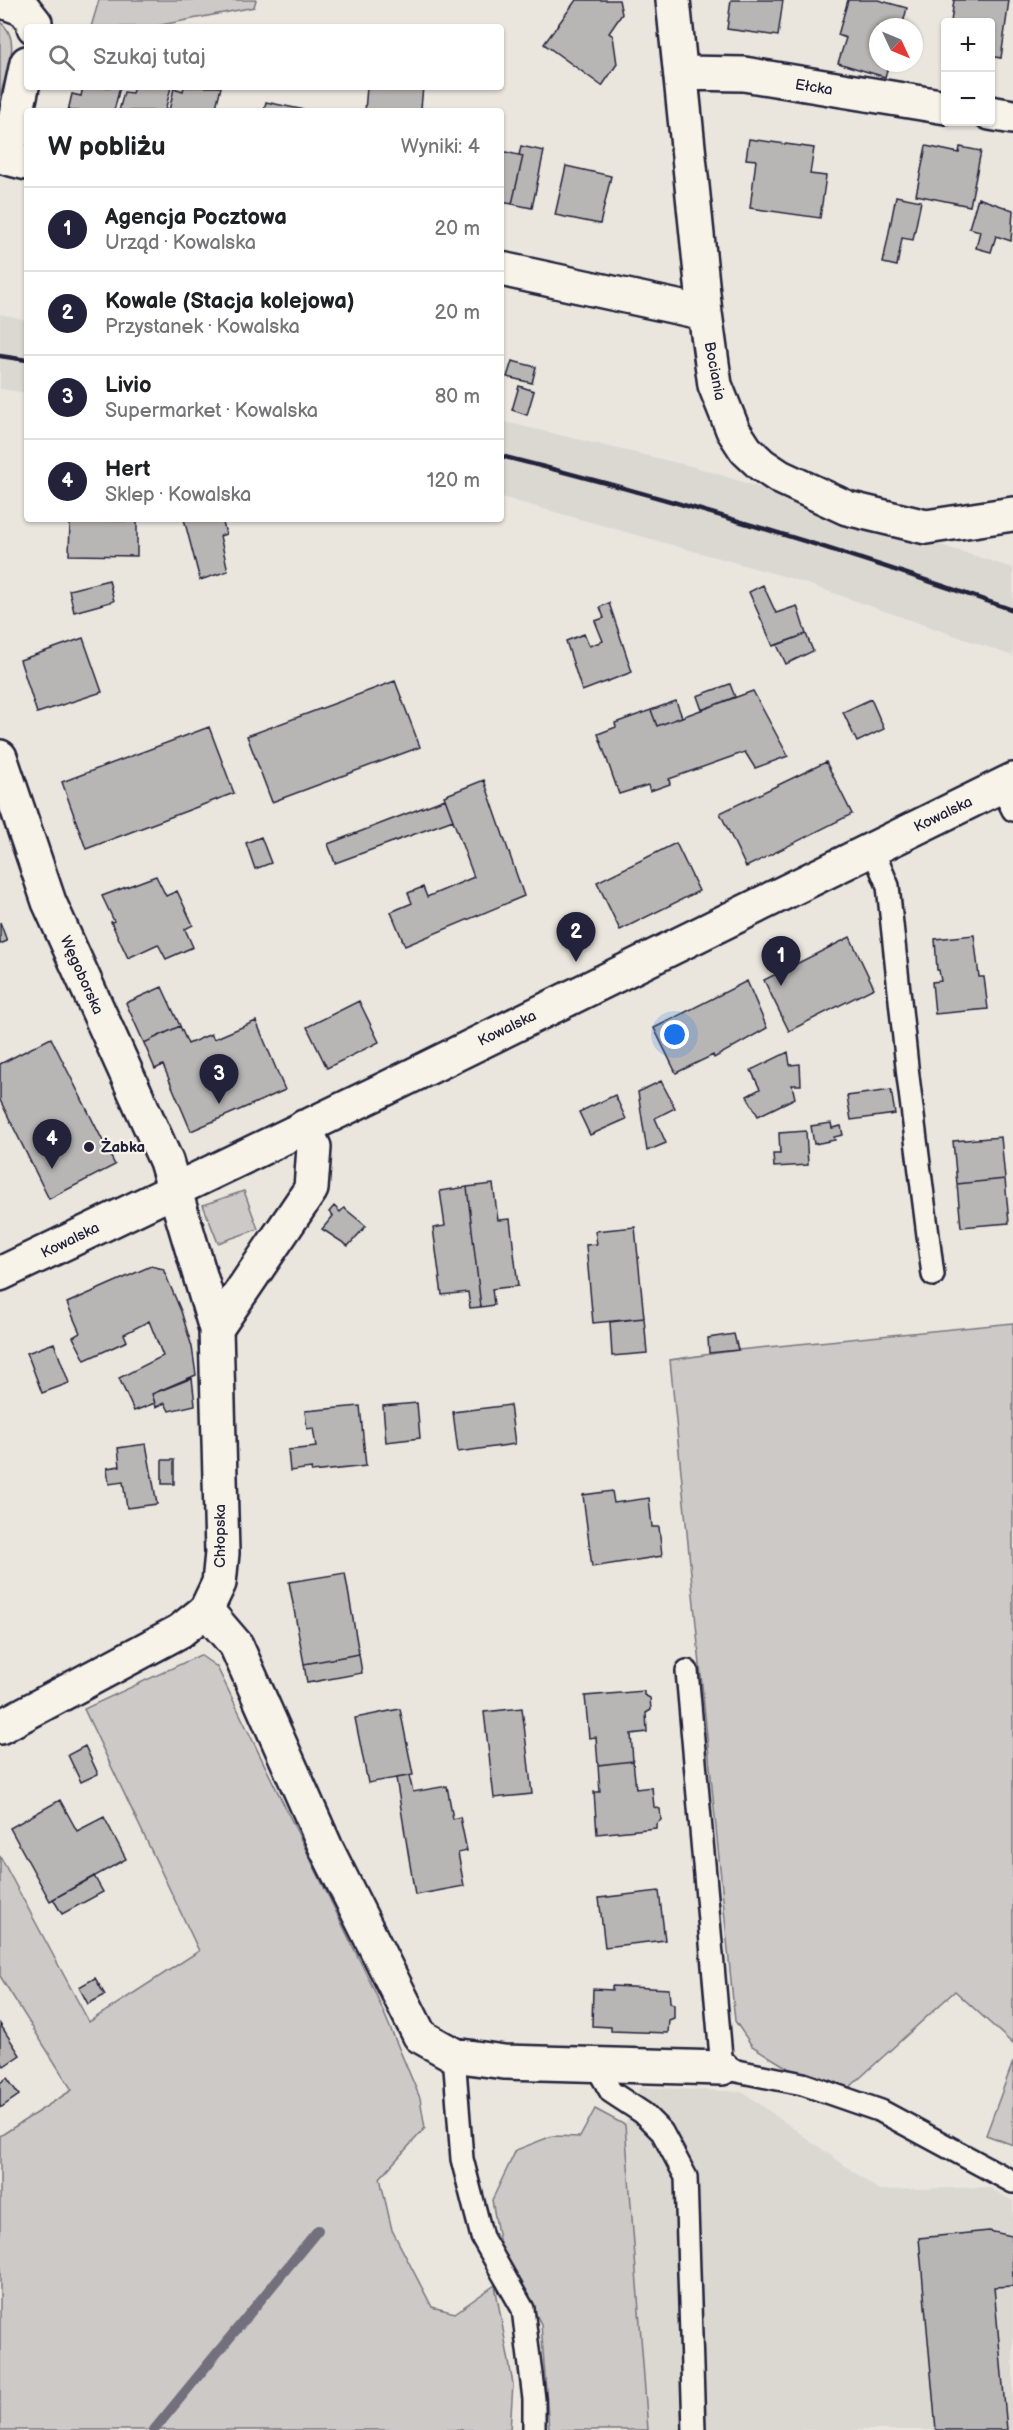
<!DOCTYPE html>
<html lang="pl">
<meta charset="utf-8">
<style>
:root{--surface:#fff;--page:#f2f2f2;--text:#202124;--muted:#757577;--line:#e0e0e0;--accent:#22223b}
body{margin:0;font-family:"Balsamiq Sans",sans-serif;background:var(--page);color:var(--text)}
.controls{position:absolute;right:18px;top:18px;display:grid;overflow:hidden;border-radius:6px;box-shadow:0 2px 4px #0004}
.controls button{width:54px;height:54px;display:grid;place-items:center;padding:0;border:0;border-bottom:2px solid var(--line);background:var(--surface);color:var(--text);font:30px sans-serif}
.compass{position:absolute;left:869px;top:18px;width:54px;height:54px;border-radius:50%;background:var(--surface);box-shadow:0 2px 4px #0004;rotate:134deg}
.you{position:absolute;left:675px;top:1035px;width:21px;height:21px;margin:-15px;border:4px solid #fff;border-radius:50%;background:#1a73e8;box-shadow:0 0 0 9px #1a73e833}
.badge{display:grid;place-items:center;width:39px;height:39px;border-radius:50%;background:var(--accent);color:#fff;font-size:20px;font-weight:700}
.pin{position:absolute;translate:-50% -50px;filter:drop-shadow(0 2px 3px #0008)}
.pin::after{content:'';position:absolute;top:32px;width:21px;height:18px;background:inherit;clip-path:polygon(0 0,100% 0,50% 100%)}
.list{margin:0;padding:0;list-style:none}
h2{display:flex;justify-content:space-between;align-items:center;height:78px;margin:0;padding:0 24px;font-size:26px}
h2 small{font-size:20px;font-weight:400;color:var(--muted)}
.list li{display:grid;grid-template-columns:39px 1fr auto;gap:18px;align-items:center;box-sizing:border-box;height:84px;padding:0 24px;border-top:2px solid var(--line)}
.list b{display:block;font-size:22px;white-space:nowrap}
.list p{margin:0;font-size:20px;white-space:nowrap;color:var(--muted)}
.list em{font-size:20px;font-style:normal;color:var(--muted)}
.icon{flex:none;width:33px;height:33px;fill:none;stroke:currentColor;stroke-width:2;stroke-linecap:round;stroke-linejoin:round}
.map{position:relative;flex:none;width:1013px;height:2430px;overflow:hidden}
.search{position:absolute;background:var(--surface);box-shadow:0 2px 4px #0004;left:24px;top:24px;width:480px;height:66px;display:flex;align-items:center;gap:15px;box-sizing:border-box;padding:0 21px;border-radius:6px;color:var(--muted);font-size:22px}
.panel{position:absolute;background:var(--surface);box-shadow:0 2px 4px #0004;left:24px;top:108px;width:480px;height:414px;border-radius:6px}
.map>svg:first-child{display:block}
.built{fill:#dbd8d2}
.green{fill:#cdc9c6;stroke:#787680;stroke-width:1.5}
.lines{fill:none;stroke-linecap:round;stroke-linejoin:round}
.stream{stroke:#716f7b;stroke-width:10}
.building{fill:#b8b6b5;stroke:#22223b;stroke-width:1.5}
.lane-casing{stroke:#22223b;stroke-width:26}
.street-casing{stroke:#22223b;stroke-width:38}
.secondary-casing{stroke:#22223b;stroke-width:38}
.lane{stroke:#f7f3e8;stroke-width:21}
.street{stroke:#f7f3e8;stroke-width:33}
.secondary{stroke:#f7f3e8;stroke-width:33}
.rail{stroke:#22223b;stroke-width:4.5}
.poi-dot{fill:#22223b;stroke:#f7f3e8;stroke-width:2}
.labels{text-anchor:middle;stroke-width:4.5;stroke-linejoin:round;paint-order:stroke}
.street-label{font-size:15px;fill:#22223b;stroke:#f7f3e8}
.poi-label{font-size:15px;font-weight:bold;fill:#22223b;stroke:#f7f3e8;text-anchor:start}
</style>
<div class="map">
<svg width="1013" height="2430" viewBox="0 0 1013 2430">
<rect width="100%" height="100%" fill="#eae6de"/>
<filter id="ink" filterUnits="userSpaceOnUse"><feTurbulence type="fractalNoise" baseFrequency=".0167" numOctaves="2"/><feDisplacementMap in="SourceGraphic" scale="12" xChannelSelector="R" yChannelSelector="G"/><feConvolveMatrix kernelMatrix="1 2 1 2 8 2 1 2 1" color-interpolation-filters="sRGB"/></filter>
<g filter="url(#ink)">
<path class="built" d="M 0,314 L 27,320 L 27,393 L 0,389 Z
M 501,421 L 699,468 L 1013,568 L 1013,656 L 790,578 L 501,497 Z
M 640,2087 L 743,2092 L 879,2190 L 988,2187 L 1013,2201 L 1013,2430 L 648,2430 L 625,2125 Z"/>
<path class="green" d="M 99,0 L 256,0 L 254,7 L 151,27 L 91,27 Z
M 0,22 C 23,39 6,73 0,96 Z
M 244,1191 L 258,1229 L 218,1243 L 203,1205 Z
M 1013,1323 L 1013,2044 L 955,1991 L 850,2087 L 791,2070 L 752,2046 L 735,2021 L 670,1360 L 738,1350 Z
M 200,1655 L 217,1667 L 375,1992 L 420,2098 L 425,2128 L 380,2178 L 392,2230 L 432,2307 L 455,2313 L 495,2285 L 513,2384 L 510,2430 L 0,2430 L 0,2136 L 72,2090 L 0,1976 L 0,1856 L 89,2022 L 199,1951 L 84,1709 Z
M 1013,2062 L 1013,2145 L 986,2135 Z
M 595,2109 L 625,2125 L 648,2430 L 549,2430 L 541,2324 L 500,2245 L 492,2200 L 516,2150 L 552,2136 L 580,2137 Z"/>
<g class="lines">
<path class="stream" d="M 154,2430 L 318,2230"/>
</g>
<path class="building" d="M 576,0 L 619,0 L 622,14 L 609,33 L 613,36 L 617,64 L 602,86 L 544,44 Z
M 731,0 L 783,0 L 778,36 L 727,29 Z
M 848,0 L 878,0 L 907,8 L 902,27 L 878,27 L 878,63 L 889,63 L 885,77 L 838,63 L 846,38 L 838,35 Z
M 954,0 L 1009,0 L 1001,58 L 990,56 L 990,22 L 951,22 Z
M 83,87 L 120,87 L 114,111 L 68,111 L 72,94 L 81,96 Z
M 134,87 L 171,87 L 165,111 L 119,111 L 124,92 L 132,93 Z
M 184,87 L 221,87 L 215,111 L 169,111 L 174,88 L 183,91 Z
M 367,87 L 423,87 L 421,108 L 433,111 L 365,111 Z
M 266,102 L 290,107 L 310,111 L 264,111 Z
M 749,139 L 814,148 L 810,174 L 826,176 L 820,218 L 750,208 L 756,160 L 746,159 Z
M 521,146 L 544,151 L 532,208 L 512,204 L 523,156 L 519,155 Z
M 926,146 L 959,153 L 960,147 L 981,151 L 970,206 L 916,195 Z
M 501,151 L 523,156 L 512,204 L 501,202 Z
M 566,166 L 611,176 L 600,224 L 555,215 Z
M 896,196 L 921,201 L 913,240 L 902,238 L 897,266 L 883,263 Z
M 978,198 L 1013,210 L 1011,241 L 996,236 L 991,252 L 976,248 L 980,231 L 969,228 Z
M 512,361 L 536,367 L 532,383 L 507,377 Z
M 519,386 L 534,391 L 527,415 L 512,410 Z
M 184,519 L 222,519 L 226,534 L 220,536 L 228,571 L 200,580 Z
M 87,520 L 137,521 L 137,556 L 69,555 L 70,522 Z
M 109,580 L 114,601 L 74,612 L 69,590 Z
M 763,585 L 776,613 L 797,606 L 806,634 L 773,646 L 749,592 Z
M 609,603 L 632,672 L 582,691 L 566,641 L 584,634 L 589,646 L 603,641 L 595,621 L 604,618 L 600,607 Z
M 806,634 L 813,651 L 786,664 L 777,645 Z
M 83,638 L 102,692 L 37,713 L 20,660 Z
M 395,681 L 420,747 L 272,802 L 247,736 Z
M 730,684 L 735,697 L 702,710 L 697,696 Z
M 753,691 L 788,756 L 755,768 L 745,752 L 669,779 L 670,784 L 650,791 L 648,785 L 619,794 L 598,734 L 616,727 L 615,723 L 651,710 L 657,726 Z
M 871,699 L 884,729 L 857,742 L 843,712 Z
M 676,701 L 682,717 L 657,726 L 651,710 Z
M 209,727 L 234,793 L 86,849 L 62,782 Z
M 826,762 L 852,814 L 746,867 L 720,813 Z
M 484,780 L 524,896 L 405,946 L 391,912 L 412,903 L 408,893 L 423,887 L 427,897 L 474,877 L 444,796 Z
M 445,799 L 453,820 L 335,863 L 328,844 Z
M 261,837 L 271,863 L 255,869 L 246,843 Z
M 676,843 L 699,891 L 620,930 L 597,882 Z
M 156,876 L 166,896 L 177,891 L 193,925 L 185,929 L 193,947 L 166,959 L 158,944 L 128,958 L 111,922 L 114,921 L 102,896 Z
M 0,922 L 7,941 L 0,944 Z
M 974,935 L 979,977 L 984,977 L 988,1009 L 935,1014 L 932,982 L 941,981 L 939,970 L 937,970 L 935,939 Z
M 850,937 L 874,988 L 789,1031 L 764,980 Z
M 747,981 L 767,1028 L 714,1058 L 713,1055 L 676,1073 L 654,1028 Z
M 162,987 L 180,1026 L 144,1043 L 126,1003 Z
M 359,1001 L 379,1042 L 327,1068 L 307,1027 Z
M 256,1021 L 285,1090 L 191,1131 L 163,1065 L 155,1069 L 144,1043 L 180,1026 L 188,1044 L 211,1034 L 214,1039 Z
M 51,1038 L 115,1165 L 49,1199 L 0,1100 L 0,1064 Z
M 788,1052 L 790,1065 L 800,1064 L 801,1085 L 792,1085 L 795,1098 L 758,1116 L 747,1096 L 760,1089 L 751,1070 Z
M 661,1081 L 675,1108 L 655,1118 L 666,1143 L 647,1151 L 638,1092 Z
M 891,1090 L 895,1114 L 851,1120 L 847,1096 Z
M 615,1095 L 626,1119 L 590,1135 L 579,1112 Z
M 831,1123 L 832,1128 L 841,1126 L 843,1135 L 834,1137 L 835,1140 L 814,1144 L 811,1126 Z
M 806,1131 L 808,1165 L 774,1167 L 773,1154 L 780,1154 L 779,1133 Z
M 1001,1137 L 1005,1179 L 957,1184 L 953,1141 Z
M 1005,1179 L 1009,1223 L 961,1227 L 957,1184 Z
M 493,1184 L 498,1220 L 510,1219 L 518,1286 L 492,1289 L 494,1305 L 481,1307 L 467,1187 Z
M 467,1187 L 481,1307 L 470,1308 L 468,1292 L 442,1295 L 433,1228 L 445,1226 L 440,1191 Z
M 334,1206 L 340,1212 L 344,1208 L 366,1226 L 348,1246 L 322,1229 L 333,1216 L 329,1212 Z
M 635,1227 L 644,1318 L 593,1323 L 586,1245 L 597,1244 L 595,1231 Z
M 151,1266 L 163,1269 L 181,1311 L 192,1347 L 196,1375 L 152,1394 L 155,1403 L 134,1411 L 119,1378 L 163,1356 L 149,1321 L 124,1334 L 127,1341 L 85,1360 L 73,1337 L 80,1333 L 67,1303 Z
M 644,1318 L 647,1353 L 612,1356 L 610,1322 Z
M 734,1334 L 738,1350 L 709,1353 L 708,1338 Z
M 54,1343 L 69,1383 L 42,1393 L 27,1353 Z
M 192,1378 L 195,1405 L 169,1411 L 165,1403 L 156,1407 L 152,1394 Z
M 417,1403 L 420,1438 L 386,1442 L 383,1406 Z
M 510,1405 L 515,1444 L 458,1452 L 453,1412 Z
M 360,1406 L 366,1466 L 312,1472 L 311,1468 L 290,1471 L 288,1450 L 316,1447 L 313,1428 L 307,1429 L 305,1411 Z
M 146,1444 L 157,1504 L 127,1508 L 123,1482 L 109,1484 L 107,1468 L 120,1466 L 118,1448 Z
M 162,1460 L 174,1460 L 174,1484 L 162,1484 Z
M 612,1491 L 614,1503 L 649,1498 L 652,1527 L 659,1527 L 662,1556 L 592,1567 L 583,1495 Z
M 345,1573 L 359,1654 L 304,1664 L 289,1582 Z
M 359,1654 L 362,1673 L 307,1683 L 304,1664 Z
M 644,1691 L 644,1695 L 650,1698 L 651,1710 L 646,1713 L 647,1732 L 631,1734 L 633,1761 L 598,1765 L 596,1737 L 589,1738 L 585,1696 Z
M 522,1708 L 532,1794 L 494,1798 L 484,1712 Z
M 400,1709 L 413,1775 L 368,1783 L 355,1718 Z
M 85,1746 L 98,1774 L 81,1782 L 68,1755 Z
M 633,1761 L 636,1789 L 652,1787 L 654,1807 L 660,1809 L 661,1820 L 656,1824 L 656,1828 L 597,1834 L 594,1792 L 600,1792 L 598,1765 Z
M 409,1776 L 413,1792 L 447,1786 L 453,1819 L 460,1817 L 467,1851 L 458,1853 L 464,1886 L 415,1895 L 396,1778 Z
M 60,1800 L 77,1831 L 104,1817 L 126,1859 L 50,1901 L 10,1828 Z
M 94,1876 L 103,1892 L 62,1914 L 53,1899 Z
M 659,1891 L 665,1940 L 605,1947 L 599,1898 Z
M 95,1978 L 105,1995 L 88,2004 L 79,1987 Z
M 612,1986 L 669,1989 L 670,2002 L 674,2005 L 674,2018 L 669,2020 L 668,2033 L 611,2031 L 611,2027 L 592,2026 L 593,1989 L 612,1990 Z
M 0,2024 L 20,2055 L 4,2066 L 0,2060 Z
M 7,2078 L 19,2095 L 0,2108 L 0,2083 Z
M 989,2231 L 1012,2236 L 1013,2286 L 994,2287 L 1007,2430 L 936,2430 L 919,2238 Z"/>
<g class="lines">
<g class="lane-casing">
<path id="lane" d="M 1001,786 L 1013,810
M 872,848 L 888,886 L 908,1076 L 933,1275
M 687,1671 L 722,2068 L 803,2084 L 881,2111 L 1013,2182
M 454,2055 L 462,2159 L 482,2237 L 523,2309 L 534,2399 L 534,2430
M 595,2064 L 611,2092 L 643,2113 L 662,2132 L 686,2177 L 694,2430"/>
</g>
<g class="street-casing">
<path id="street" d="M 0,0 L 24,9 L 35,23 L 34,27
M 673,0 L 705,313 L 715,385 L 733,430 L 746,450 L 762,465 L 780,477 L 847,508 L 926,527 L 1013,514
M 27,63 L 7,158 L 27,163
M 682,73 L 744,74 L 946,107
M 990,113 L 1013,117
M 501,269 L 705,313
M 0,757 L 49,902 L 166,1161 L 216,1329 L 222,1553 L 219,1583 L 206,1610 L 180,1631 L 0,1727
M 216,1329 L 311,1189 L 314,1147 L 304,1127
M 206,1610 L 236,1645 L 326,1848 L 420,2036 L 454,2055 L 504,2062 L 722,2068"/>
</g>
<g class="secondary-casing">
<path id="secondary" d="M 0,1274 L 387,1088 L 1013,780"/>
</g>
<use href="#lane" class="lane"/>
<use href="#street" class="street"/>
<use href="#secondary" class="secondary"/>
<path class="rail" d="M 0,356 L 27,360
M 501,456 C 674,499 844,551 1013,610"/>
</g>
</g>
<circle class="poi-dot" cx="89" cy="1147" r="6"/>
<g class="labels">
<g class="street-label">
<text transform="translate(814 87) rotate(9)" y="5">Ełcka</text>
<text transform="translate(715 371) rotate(79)" y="5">Bociania</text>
<text transform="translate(943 814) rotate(-26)" y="5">Kowalska</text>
<text transform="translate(82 975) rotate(66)" y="5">Węgoborska</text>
<text transform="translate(507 1028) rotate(-26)" y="5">Kowalska</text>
<text transform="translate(70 1240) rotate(-26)" y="5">Kowalska</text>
<text transform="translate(220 1536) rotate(-90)" y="5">Chłopska</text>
</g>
<g class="poi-label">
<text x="101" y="1152">Żabka</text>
</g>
</g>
</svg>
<div class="controls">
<button>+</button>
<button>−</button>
</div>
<svg class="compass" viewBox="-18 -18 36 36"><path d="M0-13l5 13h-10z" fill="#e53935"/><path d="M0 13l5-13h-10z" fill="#757577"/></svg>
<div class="you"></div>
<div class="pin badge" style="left:781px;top:986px">1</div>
<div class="pin badge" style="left:576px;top:962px">2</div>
<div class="pin badge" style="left:219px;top:1104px">3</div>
<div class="pin badge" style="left:52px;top:1169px">4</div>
<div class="search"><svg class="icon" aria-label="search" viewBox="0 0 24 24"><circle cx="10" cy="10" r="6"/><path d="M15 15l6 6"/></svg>Szukaj tutaj</div>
<section class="panel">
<h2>W pobliżu<small>Wyniki: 4</small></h2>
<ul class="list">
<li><span class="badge">1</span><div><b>Agencja Pocztowa</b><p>Urząd · Kowalska</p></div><em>20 m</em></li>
<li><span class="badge">2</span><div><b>Kowale (Stacja kolejowa)</b><p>Przystanek · Kowalska</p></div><em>20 m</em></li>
<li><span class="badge">3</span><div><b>Livio</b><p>Supermarket · Kowalska</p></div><em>80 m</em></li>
<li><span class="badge">4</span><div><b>Hert</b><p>Sklep · Kowalska</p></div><em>120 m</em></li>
</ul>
</section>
</div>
